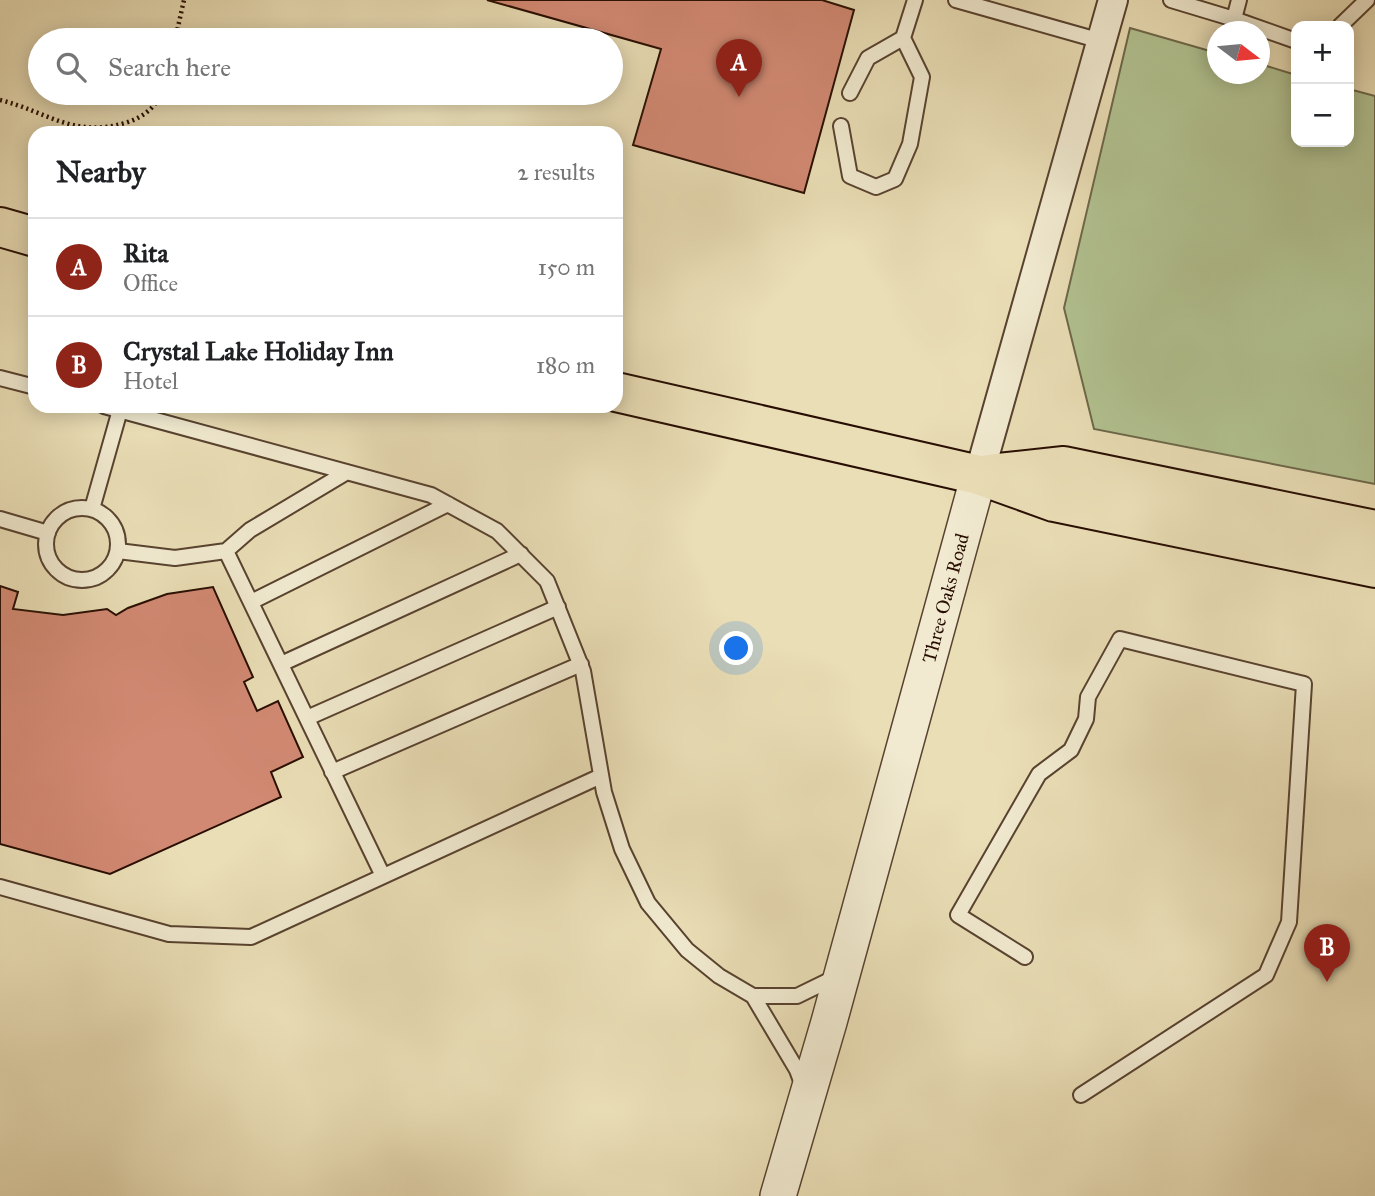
<!DOCTYPE html>
<meta charset="utf-8">
<style>
:root{--surface:#fff;--page:#f6f6f6;--text:#202124;--muted:#757577;--line:#e0e0e0;--accent:#8f2418}
body{margin:0;font-family:"IM FELL Great Primer",serif;background:var(--page);color:var(--text)}
.controls{position:absolute;right:21px;top:21px;display:grid;overflow:hidden;border-radius:14px;box-shadow:0 4px 18px #0003}
.controls button{width:63px;height:63px;display:grid;place-items:center;padding:0;border:0;border-bottom:2px solid var(--line);background:var(--surface);color:var(--text);font:35px sans-serif}
.compass{position:absolute;left:1207px;top:21px;width:63px;height:63px;border-radius:50%;background:var(--surface);box-shadow:0 4px 18px #0003;rotate:106deg}
.you{position:absolute;left:737px;top:649px;width:24px;height:24px;margin:-18px;border:5px solid #fff;border-radius:50%;background:#1a73e8;box-shadow:0 0 0 10px #1a73e833}
.badge{display:grid;place-items:center;width:46px;height:46px;border-radius:50%;background:var(--accent);color:#fff;font-size:23px;font-weight:700}
.pin{position:absolute;translate:-50% -58px;filter:drop-shadow(0 2px 4px #0008)}
.pin::after{content:'';position:absolute;top:37px;width:24px;height:21px;background:inherit;clip-path:polygon(0 0,100% 0,50% 100%)}
.list{margin:0;padding:0;list-style:none}
h2{display:flex;justify-content:space-between;align-items:center;height:91px;margin:0;padding:0 28px;font-size:30px}
h2 small{font-size:23px;font-weight:400;color:var(--muted)}
.list li{display:grid;grid-template-columns:46px 1fr auto;gap:21px;align-items:center;box-sizing:border-box;height:98px;padding:0 28px;border-top:2px solid var(--line)}
.list b{display:block;font-size:26px;white-space:nowrap}
.list p{margin:0;font-size:23px;white-space:nowrap;color:var(--muted)}
.list em{font-size:23px;font-style:normal;color:var(--muted)}
.icon{flex:none;width:38px;height:38px;fill:none;stroke:currentColor;stroke-width:2;stroke-linecap:round;stroke-linejoin:round}
.map{position:relative;flex:none;width:1375px;height:1196px;overflow:hidden}
.search{position:absolute;background:var(--surface);box-shadow:0 4px 18px #0003;left:28px;top:28px;width:595px;height:77px;display:flex;align-items:center;gap:18px;box-sizing:border-box;padding:0 24px;border-radius:38px;color:var(--muted);font-size:26px}
.panel{position:absolute;background:var(--surface);box-shadow:0 4px 18px #0003;left:28px;top:126px;width:595px;height:287px;border-radius:21px}
.map>svg:first-child{display:block}
.green{fill:#b2c291;stroke:#6d684a;stroke-width:2}
.building{fill:#d28973;stroke:#280e02;stroke-width:2}
.lines{fill:none;stroke-linecap:round;stroke-linejoin:round}
.service-casing{stroke:#58422f;stroke-width:18}
.minor-casing{stroke:#58422f;stroke-width:32}
.tertiary-casing{stroke:#58422f;stroke-width:38}
.primary-casing{stroke:#280e02;stroke-width:42}
.path{stroke:#280e02;stroke-width:4.5;stroke-dasharray:2 3.5;stroke-linecap:butt}
.service{stroke:#f1ead0;stroke-width:14}
.minor{stroke:#f1ead0;stroke-width:28}
.tertiary{stroke:#f1ead0;stroke-width:35}
.primary{stroke:#eadeb6;stroke-width:38}
.labels{text-anchor:middle;stroke-width:5;stroke-linejoin:round;paint-order:stroke}
.street-label{font-size:19px;fill:#280e02;stroke:#f1ead0}
</style>
<div class="map">
<svg width="1375" height="1196" viewBox="0 0 1375 1196">
<rect width="100%" height="100%" fill="#eadeb6"/>
<filter id="stains"><feTurbulence type="fractalNoise" baseFrequency=".00286" numOctaves="4"/><feColorMatrix values="0 0 0 0 .2 0 0 0 0 .09 0 0 0 0 .02 0 0 0 .5 -.17"/></filter>
<radialGradient id="worn" r=".72"><stop offset=".6" stop-color="#630" stop-opacity="0"/><stop offset="1" stop-color="#630" stop-opacity=".3"/></radialGradient>
<path class="green" d="M 1130,28 L 1217,53 L 1218,74 L 1260,74 L 1260,64 L 1296,75 L 1296,142 L 1349,142 L 1349,89 L 1375,96 L 1375,484 L 1094,429 L 1064,308 Z"/>
<path class="building" d="M 487,0 L 822,0 L 854,10 L 804,193 L 633,145 L 661,49 Z
M 0,586 L 18,592 L 13,609 L 63,615 L 107,609 L 116,615 L 128,608 L 167,594 L 213,587 L 253,677 L 244,682 L 257,711 L 278,701 L 303,757 L 271,772 L 281,797 L 110,874 L 0,844 Z"/>
<g class="lines">
<g class="service-casing">
<path id="service" d="M 956,0 L 1101,41
M 1171,0 L 1234,19 L 1239,0
M 1234,19 L 1296,41
M 1340,26 L 1367,0
M 850,93 L 868,58 L 903,38
M 841,126 L 850,176 L 876,187 L 895,179 L 910,144 L 922,77 L 903,38 L 915,0
M 0,378 L 35,387
M 104,406 L 431,495 L 497,531 L 547,581 L 583,671 L 604,792 L 622,849 L 648,903 L 687,950 L 719,976 L 753,996 L 797,1070 L 803,1086
M46 544a36 36 0 1 1 72 0a36 36 0 1 1-72 0Z
M 92,509 L 120,410
M 0,519 L 48,533
M 118,551 L 175,558 L 226,551 L 383,876
M 226,551 L 250,530 L 347,472
M 251,602 L 448,504
M 281,664 L 521,554
M 307,718 L 558,607
M 332,772 L 581,664
M 0,887 L 169,934 L 251,937 L 601,776
M 1025,957 L 958,915 L 1039,774 L 1071,750 L 1086,719 L 1088,697 L 1120,639 L 1304,684 L 1289,922 L 1266,975 L 1081,1095
M 753,996 L 797,996 L 838,976"/>
</g>
<g class="minor-casing">
<path id="minor" d="M 979,475 L 1113,0"/>
</g>
<g class="tertiary-casing">
<path id="tertiary" d="M 778,1196 L 829,1022 L 979,475"/>
</g>
<g class="primary-casing">
<path id="primary" d="M 0,227 L 35,237
M 616,392 L 979,475 L 1054,502 L 1375,568
M 989,474 L 1064,466 L 1375,530"/>
</g>
<path class="path" d="M 175,40 L 184,0
M 0,100 C 48,112 73,138 125,123 C 141,118 155,109 161,93"/>
<use href="#service" class="service"/>
<use href="#minor" class="minor"/>
<use href="#tertiary" class="tertiary"/>
<use href="#primary" class="primary"/>
</g>
<g class="labels">
<g class="street-label">
<text transform="translate(945 598) rotate(-75)" y="7">Three Oaks Road</text>
</g>
</g>
<rect width="100%" height="100%" filter="url(#stains)"/>
<rect width="100%" height="100%" fill="url(#worn)"/>
</svg>
<div class="controls">
<button>+</button>
<button>−</button>
</div>
<svg class="compass" viewBox="-18 -18 36 36"><path d="M0-13l5 13h-10z" fill="#e53935"/><path d="M0 13l5-13h-10z" fill="#757577"/></svg>
<div class="you"></div>
<div class="pin badge" style="left:739px;top:97px">A</div>
<div class="pin badge" style="left:1327px;top:982px">B</div>
<div class="search"><svg class="icon" aria-label="search" viewBox="0 0 24 24"><circle cx="10" cy="10" r="6"/><path d="M15 15l6 6"/></svg>Search here</div>
<section class="panel">
<h2>Nearby<small>2 results</small></h2>
<ul class="list">
<li><span class="badge">A</span><div><b>Rita</b><p>Office</p></div><em>150 m</em></li>
<li><span class="badge">B</span><div><b>Crystal Lake Holiday Inn</b><p>Hotel</p></div><em>180 m</em></li>
</ul>
</section>
</div>
